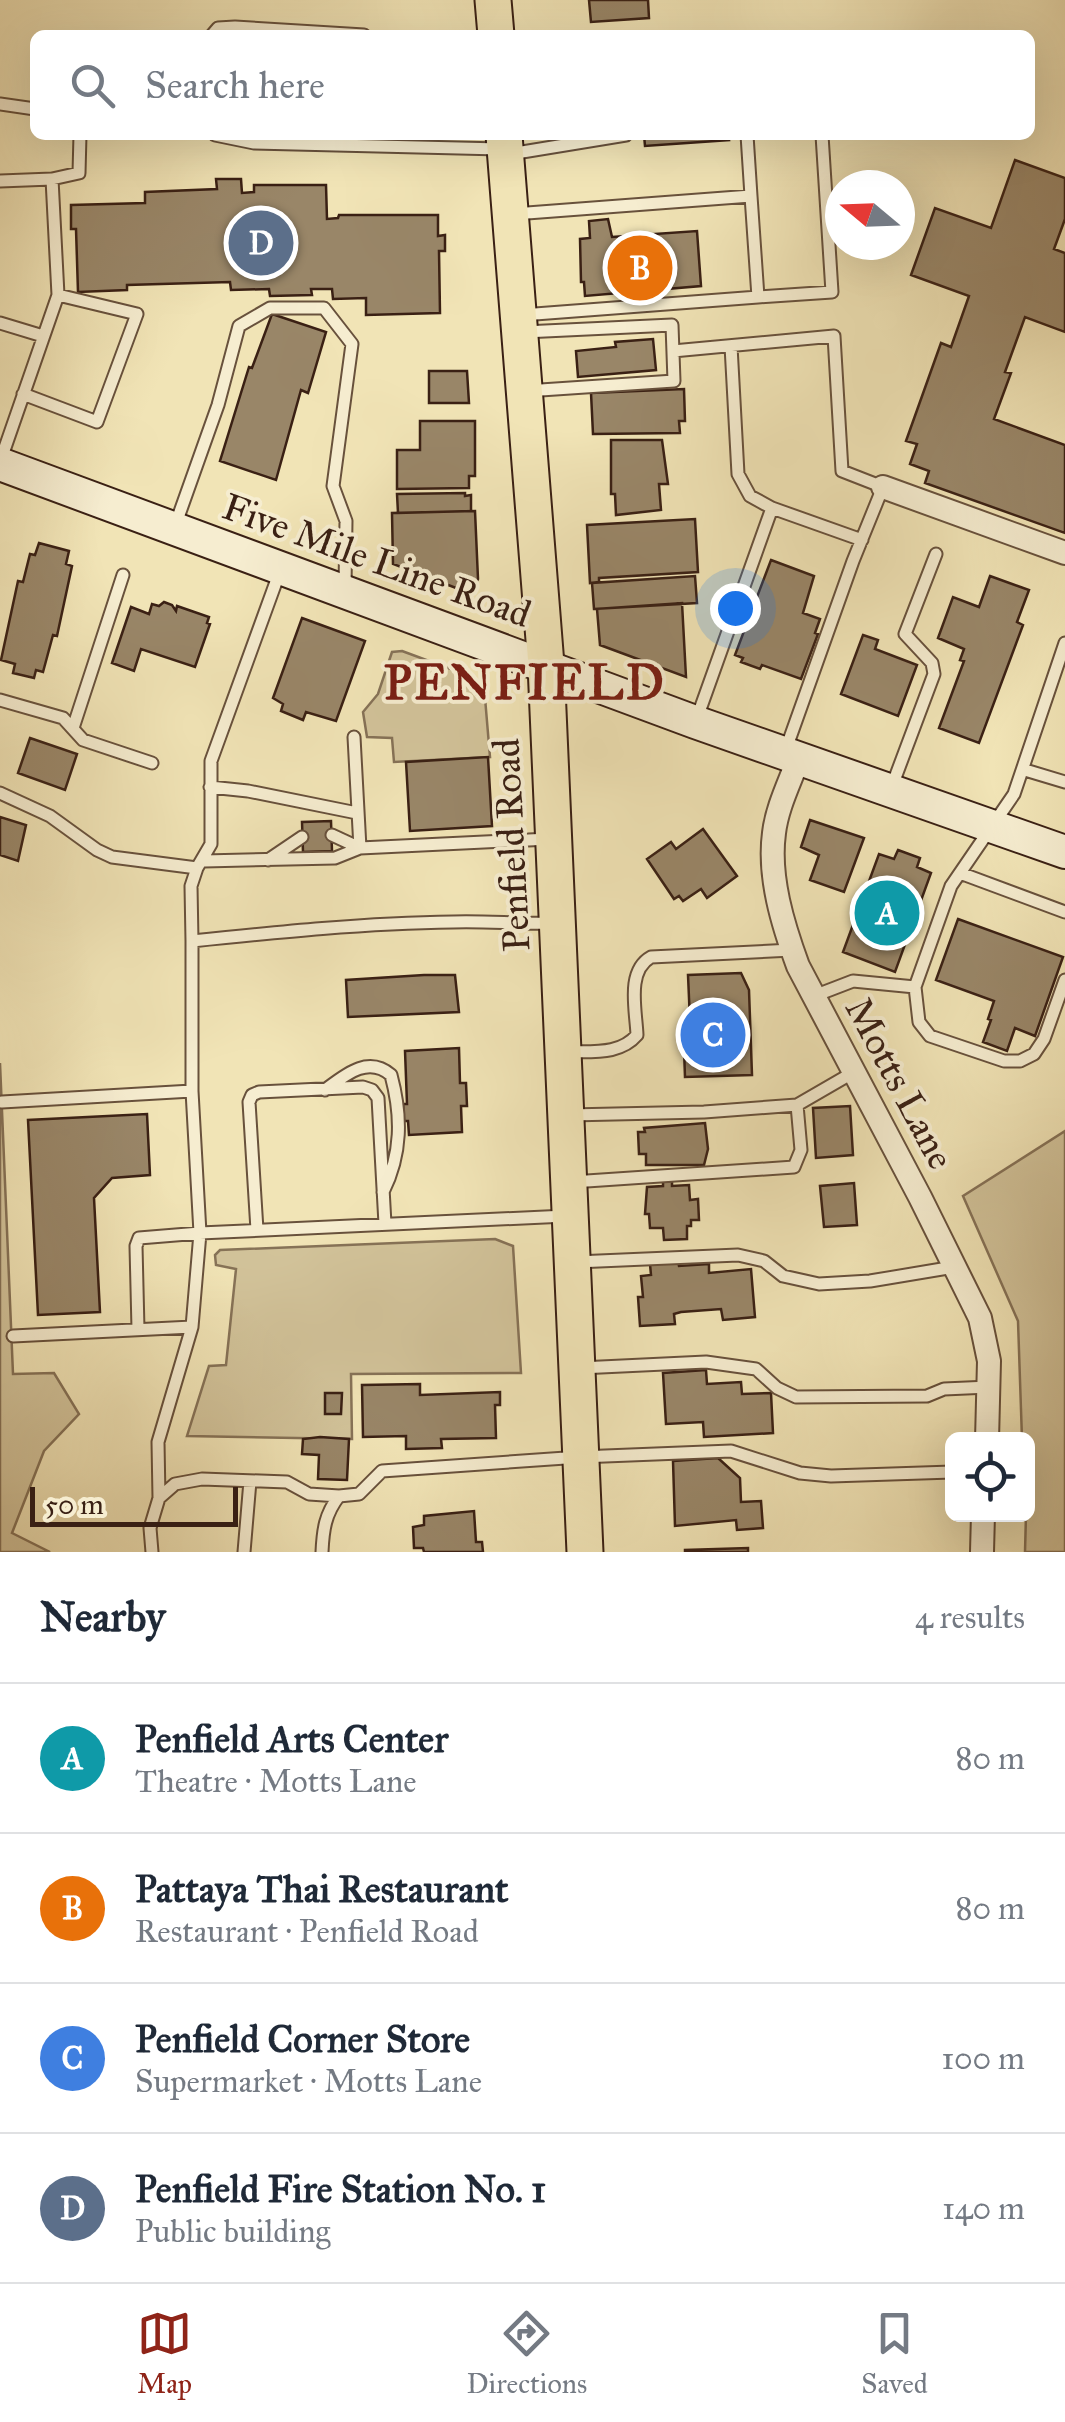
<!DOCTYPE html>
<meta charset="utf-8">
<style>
:root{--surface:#fff;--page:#f6f6f7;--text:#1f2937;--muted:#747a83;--line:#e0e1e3;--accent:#8f2418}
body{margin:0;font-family:"IM FELL Great Primer",serif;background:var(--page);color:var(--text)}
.controls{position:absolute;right:30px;bottom:30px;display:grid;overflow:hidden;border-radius:15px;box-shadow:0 10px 40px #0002}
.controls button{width:90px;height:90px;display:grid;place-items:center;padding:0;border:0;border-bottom:2px solid var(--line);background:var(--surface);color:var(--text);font:50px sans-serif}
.compass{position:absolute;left:825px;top:170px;width:90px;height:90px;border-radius:50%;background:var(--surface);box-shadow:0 10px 40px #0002;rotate:289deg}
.scale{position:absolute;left:30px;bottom:25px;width:208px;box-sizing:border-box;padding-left:10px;border:5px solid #3a2014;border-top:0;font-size:28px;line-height:35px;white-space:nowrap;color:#3a2014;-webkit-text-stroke:8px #f6edd0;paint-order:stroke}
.you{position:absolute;left:735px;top:608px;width:35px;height:35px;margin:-25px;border:8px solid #fff;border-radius:50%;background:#1a73e8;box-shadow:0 0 0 15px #1a73e833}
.badge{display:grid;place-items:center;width:65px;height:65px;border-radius:50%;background:var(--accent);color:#fff;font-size:32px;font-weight:700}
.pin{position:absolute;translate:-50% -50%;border:5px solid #fff;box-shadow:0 2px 10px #0006}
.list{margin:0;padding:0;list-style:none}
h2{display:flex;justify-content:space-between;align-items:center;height:130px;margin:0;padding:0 40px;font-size:42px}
h2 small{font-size:32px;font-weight:400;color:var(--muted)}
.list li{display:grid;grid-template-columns:65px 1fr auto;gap:30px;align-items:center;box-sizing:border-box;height:150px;padding:0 40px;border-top:2px solid var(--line)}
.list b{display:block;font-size:38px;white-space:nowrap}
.list p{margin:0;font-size:32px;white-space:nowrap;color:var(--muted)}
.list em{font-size:32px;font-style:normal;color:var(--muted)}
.icon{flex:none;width:55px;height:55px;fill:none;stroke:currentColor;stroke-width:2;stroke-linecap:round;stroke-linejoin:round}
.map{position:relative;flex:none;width:1065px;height:1552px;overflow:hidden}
.search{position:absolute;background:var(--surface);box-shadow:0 10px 40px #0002;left:30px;right:30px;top:30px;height:110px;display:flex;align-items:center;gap:25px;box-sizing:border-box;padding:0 35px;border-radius:15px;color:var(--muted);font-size:38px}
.sheet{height:730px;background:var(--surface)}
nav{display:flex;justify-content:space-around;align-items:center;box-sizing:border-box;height:140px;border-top:2px solid var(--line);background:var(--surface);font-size:28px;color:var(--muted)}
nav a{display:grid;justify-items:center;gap:5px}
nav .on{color:var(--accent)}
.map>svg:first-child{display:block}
.green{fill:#d2c39a;stroke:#867257;stroke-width:2.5}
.building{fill:#998668;stroke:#3a2014;stroke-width:2.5}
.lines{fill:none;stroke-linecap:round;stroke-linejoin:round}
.lane-casing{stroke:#68513c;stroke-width:15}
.street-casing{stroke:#68513c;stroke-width:26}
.secondary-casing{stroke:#3a2014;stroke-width:36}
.primary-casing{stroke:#3a2014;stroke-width:39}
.lane{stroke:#f6edd0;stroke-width:11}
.street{stroke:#f6edd0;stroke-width:22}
.secondary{stroke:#f6edd0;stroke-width:32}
.primary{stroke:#f1e4b6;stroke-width:35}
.labels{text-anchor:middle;stroke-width:8;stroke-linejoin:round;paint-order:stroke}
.street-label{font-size:38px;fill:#3a2014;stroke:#f6edd0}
.district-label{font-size:48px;font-weight:bold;letter-spacing:2.5px;fill:#7a1f14;stroke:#f6edd0}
</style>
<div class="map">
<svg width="1065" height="1552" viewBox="0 0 1065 1552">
<rect width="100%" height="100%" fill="#f1e4b6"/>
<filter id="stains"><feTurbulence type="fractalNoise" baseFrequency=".002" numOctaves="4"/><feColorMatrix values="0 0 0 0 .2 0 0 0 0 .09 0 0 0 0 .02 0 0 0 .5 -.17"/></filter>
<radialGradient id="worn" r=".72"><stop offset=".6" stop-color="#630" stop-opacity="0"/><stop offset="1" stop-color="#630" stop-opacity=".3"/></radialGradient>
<path class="green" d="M 402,651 L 470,676 L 484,686 L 490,757 L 394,762 L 392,738 L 367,737 L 363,712 L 378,694 L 392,652 Z
M 0,1063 L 13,1374 L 54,1373 L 79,1414 L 44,1451 L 12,1533 L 50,1552 L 0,1552 Z
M 1065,1131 L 1065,1552 L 1025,1552 L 1028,1440 L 1022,1439 L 1018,1321 L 963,1196 Z
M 495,1239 L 513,1246 L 521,1373 L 351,1374 L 352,1439 L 187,1436 L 209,1366 L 226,1365 L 236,1269 L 216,1265 L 215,1255 L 220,1250 Z"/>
<path class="building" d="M 589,0 L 648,0 L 649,18 L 591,22 Z
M 644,135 L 728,135 L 729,140 L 645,146 Z
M 1015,160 L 1065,178 L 1065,219 L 1054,249 L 1065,253 L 1065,332 L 1025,317 L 1005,372 L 1011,373 L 994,419 L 1065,445 L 1065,533 L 925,483 L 929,471 L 910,464 L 917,444 L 906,441 L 941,343 L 951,347 L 969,296 L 911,275 L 935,208 L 991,228 Z
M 216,179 L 241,179 L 242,193 L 254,192 L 254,185 L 326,185 L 327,219 L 338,218 L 339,215 L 438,215 L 438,236 L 445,235 L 445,251 L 439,251 L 440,313 L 366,315 L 366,298 L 333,299 L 332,289 L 311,289 L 312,295 L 270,296 L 269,289 L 231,290 L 230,282 L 127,285 L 127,290 L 78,292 L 76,229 L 71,229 L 71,205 L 145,203 L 145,192 L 217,189 Z
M 608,219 L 612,237 L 697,231 L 701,286 L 585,296 L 584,282 L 581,282 L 580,239 L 590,238 L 589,221 Z
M 272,314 L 326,332 L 308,393 L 301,390 L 276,480 L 220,461 L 249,367 L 252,368 Z
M 653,339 L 656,370 L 578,377 L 576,351 L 616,347 L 615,342 Z
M 429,371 L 467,371 L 469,403 L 429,403 Z
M 684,389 L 685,421 L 679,421 L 680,433 L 593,434 L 591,393 Z
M 420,421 L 475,421 L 475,476 L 469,476 L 469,488 L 397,489 L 397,450 L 420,450 Z
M 611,440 L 662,440 L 668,484 L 659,484 L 661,510 L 616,515 L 615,494 L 611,494 Z
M 465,493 L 465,496 L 471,495 L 471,511 L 398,513 L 397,494 Z
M 475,511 L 478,579 L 475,585 L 469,589 L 456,588 L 393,564 L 392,513 Z
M 695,519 L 698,572 L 599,578 L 599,582 L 590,583 L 587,525 Z
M 39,543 L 69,551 L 66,564 L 72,566 L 57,636 L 53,635 L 43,672 L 36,670 L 34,678 L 13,673 L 15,664 L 1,660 L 18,581 L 23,582 L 30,554 L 35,555 Z
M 771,560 L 814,576 L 803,613 L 820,619 L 815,633 L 818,634 L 801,679 L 762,665 L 760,669 L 741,662 L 743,658 L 735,655 Z
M 695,576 L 697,603 L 594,609 L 592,583 Z
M 990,576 L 1029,590 L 1017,622 L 1023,625 L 979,743 L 939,728 L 964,661 L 960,660 L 964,649 L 938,638 L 953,597 L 979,607 Z
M 164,602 L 172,605 L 176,611 L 177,606 L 209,617 L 207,623 L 210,624 L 195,667 L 141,649 L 134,671 L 112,663 L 131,607 L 149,614 L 152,604 L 159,606 Z
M 682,603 L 686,677 L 600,645 L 597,609 Z
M 302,618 L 365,641 L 336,721 L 306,712 L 303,720 L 281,711 L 283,704 L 273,698 Z
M 863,635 L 878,640 L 875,649 L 917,665 L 898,716 L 841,694 Z
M 30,738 L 77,754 L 65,790 L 18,773 Z
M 488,757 L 492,826 L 410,831 L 406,762 Z
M 0,817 L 26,825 L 18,861 L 0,855 Z
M 810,820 L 864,838 L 844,892 L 810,880 L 819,855 L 801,847 Z
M 331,821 L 332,851 L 303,852 L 302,822 Z
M 703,829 L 737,876 L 707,898 L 701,889 L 683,901 L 679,896 L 674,899 L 647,859 L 671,842 L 676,849 Z
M 898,850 L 920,858 L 917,867 L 931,873 L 895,972 L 843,952 L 879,854 L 894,859 Z
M 958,919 L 1063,957 L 1035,1036 L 1015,1028 L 1007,1051 L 983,1042 L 991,1020 L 988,1019 L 994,1001 L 936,980 Z
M 741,973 L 749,990 L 752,1075 L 685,1077 L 683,1021 L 690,1021 L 688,975 Z
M 424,975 L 455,975 L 459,1012 L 348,1017 L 346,980 Z
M 459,1048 L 460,1083 L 466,1083 L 467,1106 L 461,1106 L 462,1132 L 409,1135 L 408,1121 L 404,1121 L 403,1104 L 407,1104 L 405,1051 Z
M 850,1106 L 853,1155 L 816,1158 L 813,1108 Z
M 147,1114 L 150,1175 L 112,1178 L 94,1198 L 100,1312 L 38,1315 L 28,1120 Z
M 705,1123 L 708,1149 L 704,1165 L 646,1165 L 646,1154 L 639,1154 L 638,1132 L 645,1132 L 644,1128 Z
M 663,1181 L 672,1181 L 672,1186 L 689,1185 L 690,1200 L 698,1199 L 699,1220 L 691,1220 L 691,1226 L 687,1226 L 687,1239 L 664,1240 L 663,1228 L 650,1228 L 649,1214 L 645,1214 L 647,1187 L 663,1186 Z
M 854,1183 L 857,1225 L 824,1227 L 820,1186 Z
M 678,1261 L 679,1266 L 709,1264 L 709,1273 L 751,1269 L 755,1317 L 723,1320 L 721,1309 L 681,1312 L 674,1314 L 675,1324 L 640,1326 L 638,1297 L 643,1297 L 641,1276 L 651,1275 L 650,1264 Z
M 706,1370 L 707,1384 L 741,1382 L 742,1394 L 771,1393 L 773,1433 L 704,1437 L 703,1422 L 666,1424 L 663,1373 Z
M 420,1384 L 420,1395 L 500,1392 L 500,1405 L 495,1405 L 496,1438 L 441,1439 L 442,1448 L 406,1449 L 406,1436 L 363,1437 L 362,1385 Z
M 325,1393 L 342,1393 L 341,1414 L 325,1414 Z
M 320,1437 L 349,1439 L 347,1480 L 318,1479 L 319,1455 L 302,1454 L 303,1439 Z
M 718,1458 L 740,1478 L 741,1502 L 761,1501 L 763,1528 L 737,1530 L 736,1520 L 675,1526 L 673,1461 Z
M 474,1511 L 476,1542 L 482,1542 L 483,1552 L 424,1552 L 423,1548 L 414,1548 L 413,1527 L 424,1525 L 424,1516 Z
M 748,1548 L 748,1552 L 685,1552 L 685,1550 Z"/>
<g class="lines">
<g class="lane-casing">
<path id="lane" d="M 212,35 L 218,28 L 235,27 L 364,35
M 0,104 L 35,109
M 215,135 L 254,143 L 500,149
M 747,135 L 751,196
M 510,154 L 626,135
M 0,181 L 52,179
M 514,214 L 751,196 L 758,297 L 522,315
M 758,297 L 832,292 L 822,135
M 0,323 L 43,336
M 524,332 L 672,325 L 674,381 L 526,391
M 731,346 L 738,474 L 750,496 L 772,508
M 673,351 L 834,336 L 842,471 L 883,487 L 853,561 L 786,749
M 23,394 L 97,422 L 137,314 L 58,295
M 0,462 L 58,295 L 52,179 L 79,173 L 80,135
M 175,526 L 218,405 L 239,326 L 270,308 L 324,308 L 352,344 L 333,486 L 346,521 L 345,586
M 1065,643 L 1014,794 L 951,886 L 915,987 L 919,1022 L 930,1036 L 1004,1061 L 1020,1061 L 1034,1054 L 1044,1039 L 1065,980
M 0,700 L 63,718 L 83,740 L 152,763
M 697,718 L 772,508 L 862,540
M 73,728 L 123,575
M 354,737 L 360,848
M 1025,770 L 1065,782
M 892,786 L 934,674 L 932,663 L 905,634 L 936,554
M 210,787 L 248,791 L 357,813
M 0,793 L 50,816 L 97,850 L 112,857 L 197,868 L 191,886 L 192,941
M 332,835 L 360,848
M 268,860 L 302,837
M 204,861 L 335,858 L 360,848 L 549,839
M 197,868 L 211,844 L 211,761 L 280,571
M 960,873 L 1065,912
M 553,923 C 520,924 487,921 453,922 C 366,923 279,932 192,941 L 192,1091 L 200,1233 L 566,1216
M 814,996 L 853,981 L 915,987
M 568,1052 C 593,1051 620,1055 637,1035 C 636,1010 626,971 651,957 L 792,950
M 325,1090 C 345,1075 368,1055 391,1075 C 402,1116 402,1154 383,1192
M 2,1102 L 192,1091
M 570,1115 L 704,1112 L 797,1105 L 854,1072
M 572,1182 L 794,1167 L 801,1150 L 797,1105
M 257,1230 L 249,1102 L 252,1095 L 259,1092 L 363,1087 L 372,1090 L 378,1098 L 385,1224
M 576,1262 L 738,1255 L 764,1261 L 783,1276 L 819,1284 L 870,1281 L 954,1267
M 138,1329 L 136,1246 L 139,1238 L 200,1233 L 192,1327 L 158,1442 L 159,1498
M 13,1336 L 192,1327
M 580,1368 L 706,1362 L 756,1369 L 777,1388 L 796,1397 L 927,1396 L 944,1389 L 989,1387
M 152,1552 L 150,1528 L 159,1498 L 175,1484 L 202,1479 L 287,1482 L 309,1494 L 339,1496
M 244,1552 L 250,1481
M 322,1552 C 323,1530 325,1514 339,1496 L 359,1494 L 382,1471 L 580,1457 L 731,1451 L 800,1473 L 831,1476 L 952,1472"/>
</g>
<g class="street-casing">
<path id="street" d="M 883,487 L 1065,553
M 799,757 C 790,782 777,807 774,833 C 768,877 783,925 798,966 L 920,1197 L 980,1318 L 989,1361 L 987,1440
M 982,1552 L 983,1514"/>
</g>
<g class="secondary-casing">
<path id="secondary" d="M 0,464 L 695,722 L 1065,852"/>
</g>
<g class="primary-casing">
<path id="primary" d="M 493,0 L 496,35
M 504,135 L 546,665 L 585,1552"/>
</g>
<use href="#lane" class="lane"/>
<use href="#street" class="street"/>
<use href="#secondary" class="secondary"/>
<use href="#primary" class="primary"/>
</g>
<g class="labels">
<g class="street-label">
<text transform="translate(377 560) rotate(20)" y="13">Five Mile Line Road</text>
<text transform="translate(511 845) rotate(-93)" y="13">Penfield Road</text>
<text transform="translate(900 1083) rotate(62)" y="13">Motts Lane</text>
</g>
<g class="district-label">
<text x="525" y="699">PENFIELD</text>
</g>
</g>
<rect width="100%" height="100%" filter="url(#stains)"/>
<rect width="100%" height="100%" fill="url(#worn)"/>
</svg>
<div class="controls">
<button><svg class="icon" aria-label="locate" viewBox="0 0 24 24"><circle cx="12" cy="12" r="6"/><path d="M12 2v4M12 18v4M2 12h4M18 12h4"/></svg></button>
</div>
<svg class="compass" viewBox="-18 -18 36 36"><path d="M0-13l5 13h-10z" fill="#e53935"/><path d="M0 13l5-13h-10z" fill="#747a83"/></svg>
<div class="scale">50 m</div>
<div class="you"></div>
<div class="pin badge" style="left:887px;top:913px;background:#0f9aa8">A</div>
<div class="pin badge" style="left:640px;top:268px;background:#e8710a">B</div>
<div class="pin badge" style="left:713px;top:1035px;background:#3f7fe0">C</div>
<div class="pin badge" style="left:261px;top:243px;background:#5c6f8a">D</div>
<div class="search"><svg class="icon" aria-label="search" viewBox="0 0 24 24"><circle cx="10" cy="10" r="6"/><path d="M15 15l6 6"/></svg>Search here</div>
</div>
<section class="sheet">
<h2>Nearby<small>4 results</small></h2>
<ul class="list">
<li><span class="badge" style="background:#0f9aa8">A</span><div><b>Penfield Arts Center</b><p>Theatre · Motts Lane</p></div><em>80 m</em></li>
<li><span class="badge" style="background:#e8710a">B</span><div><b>Pattaya Thai Restaurant</b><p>Restaurant · Penfield Road</p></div><em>80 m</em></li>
<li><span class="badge" style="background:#3f7fe0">C</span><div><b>Penfield Corner Store</b><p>Supermarket · Motts Lane</p></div><em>100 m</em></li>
<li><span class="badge" style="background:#5c6f8a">D</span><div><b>Penfield Fire Station No. 1</b><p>Public building</p></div><em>140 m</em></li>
</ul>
</section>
<nav>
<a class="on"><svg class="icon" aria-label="map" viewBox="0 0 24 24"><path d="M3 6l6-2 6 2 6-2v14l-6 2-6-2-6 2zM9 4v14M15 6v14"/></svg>Map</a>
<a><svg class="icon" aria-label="directions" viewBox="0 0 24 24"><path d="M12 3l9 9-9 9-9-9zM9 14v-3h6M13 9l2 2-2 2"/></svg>Directions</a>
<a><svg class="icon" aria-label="saved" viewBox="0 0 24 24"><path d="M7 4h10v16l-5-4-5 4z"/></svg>Saved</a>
</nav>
